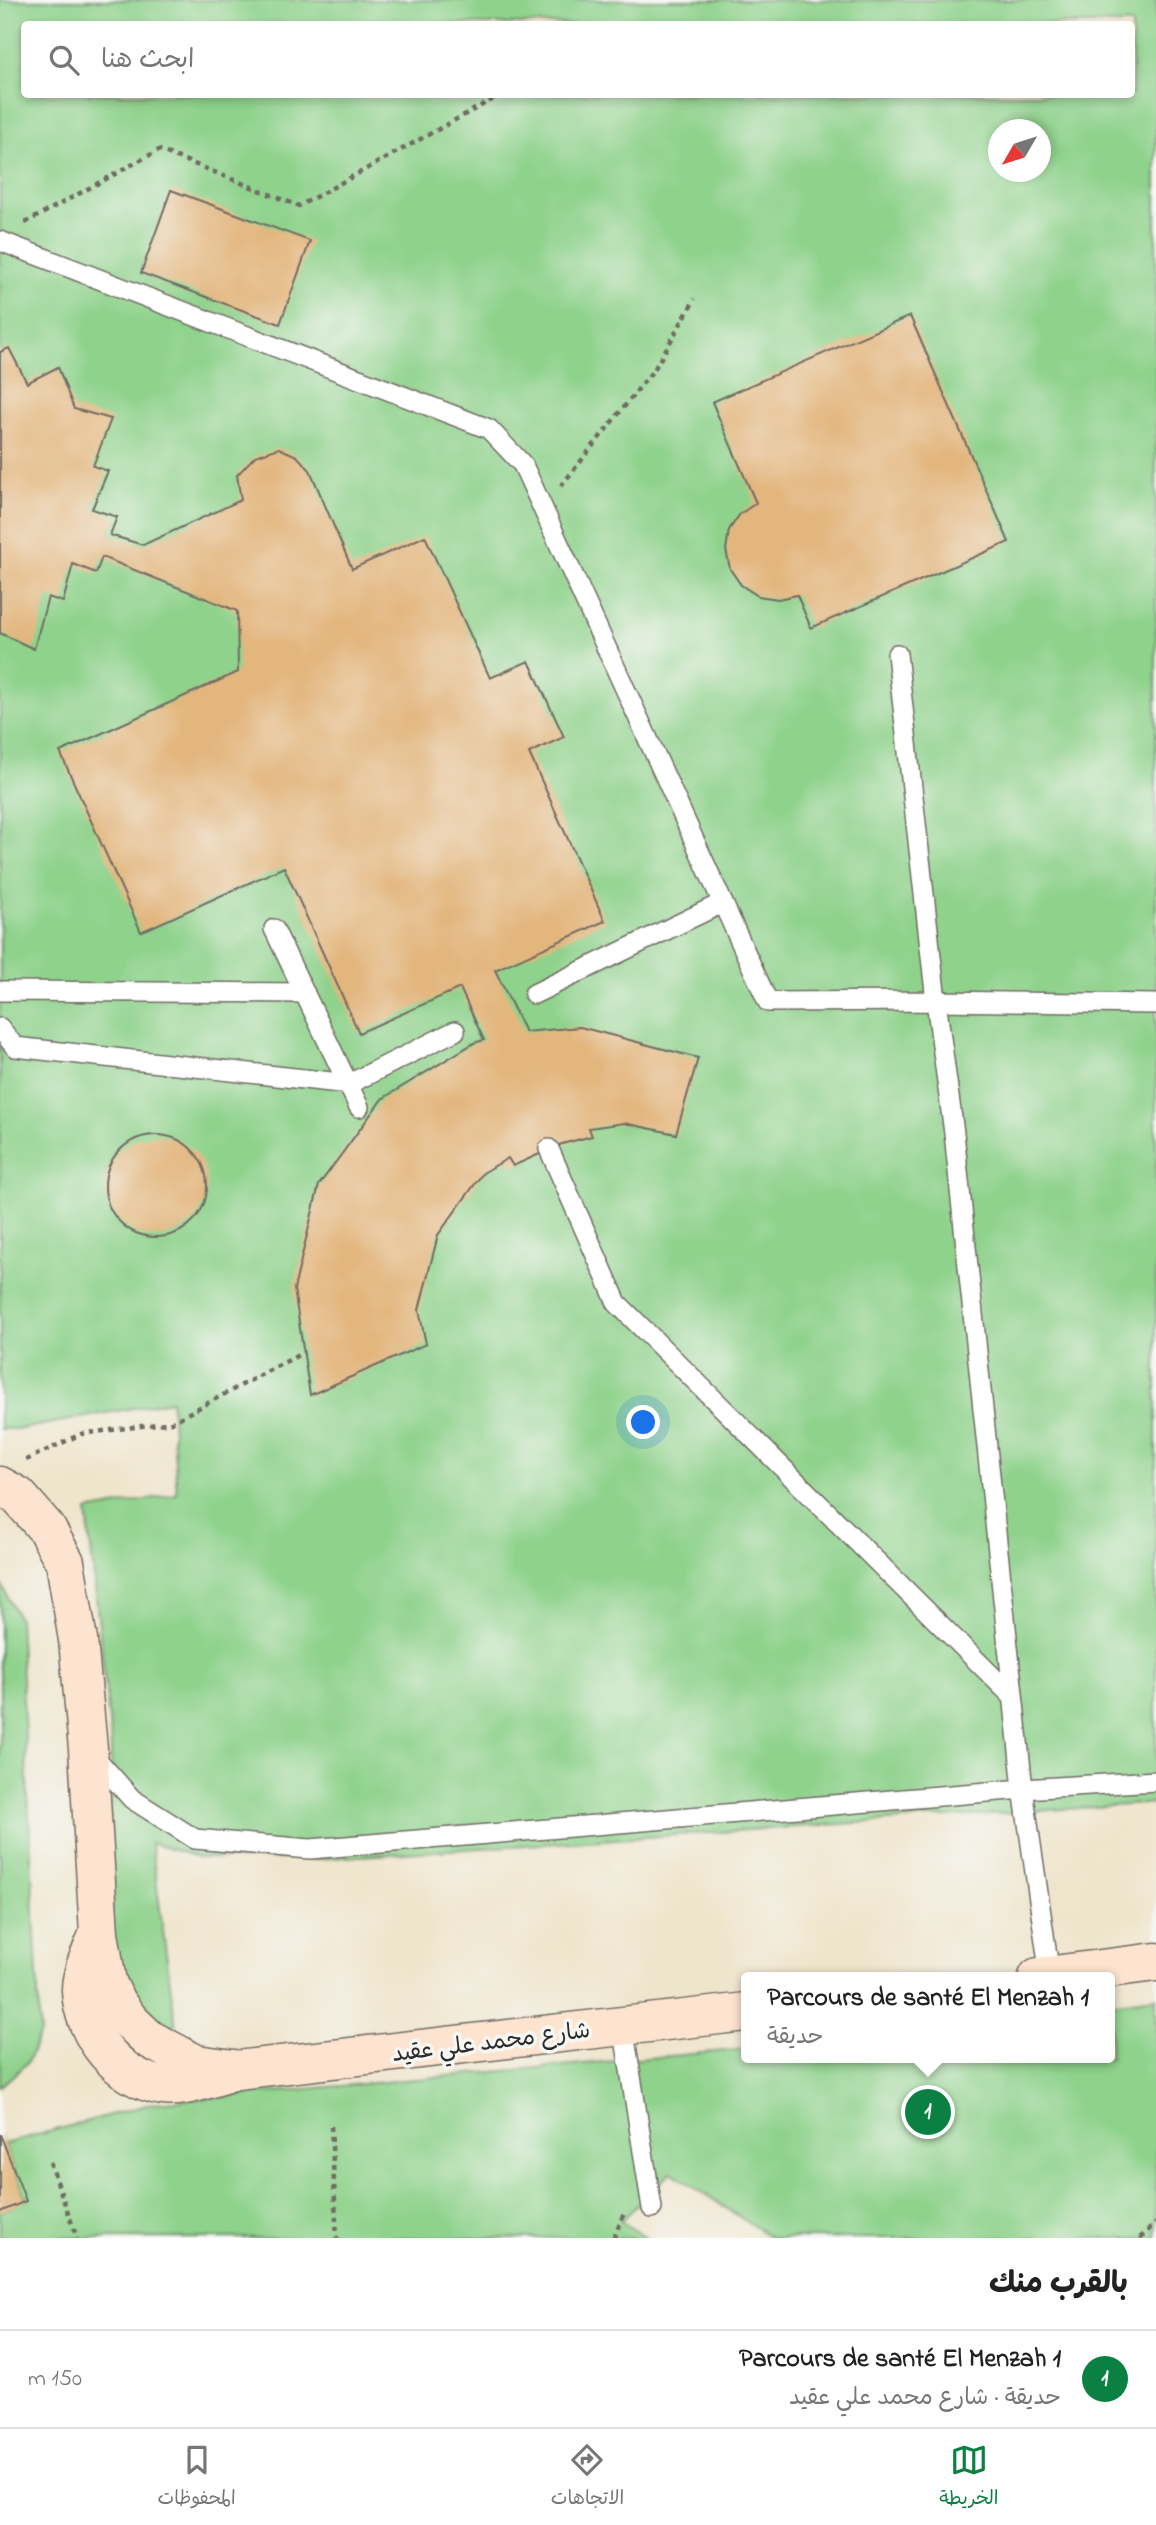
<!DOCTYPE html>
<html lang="ar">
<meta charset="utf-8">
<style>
:root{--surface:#fff;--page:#f2f2f2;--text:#222;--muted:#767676;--line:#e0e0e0;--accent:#0b8043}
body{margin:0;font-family:"Indie Flower","Playpen Sans Arabic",sans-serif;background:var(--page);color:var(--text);direction:rtl}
.compass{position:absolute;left:988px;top:119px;width:63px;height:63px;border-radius:50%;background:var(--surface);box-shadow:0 4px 10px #0003;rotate:231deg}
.you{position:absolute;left:644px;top:1423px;width:24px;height:24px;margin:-18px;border:5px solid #fff;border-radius:50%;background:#1a73e8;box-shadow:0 0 0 10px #1a73e833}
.badge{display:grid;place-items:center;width:46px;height:46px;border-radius:50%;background:var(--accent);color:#fff;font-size:23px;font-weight:700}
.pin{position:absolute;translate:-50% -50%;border:4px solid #fff;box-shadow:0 2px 7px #0006}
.popup{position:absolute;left:741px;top:1972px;width:374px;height:91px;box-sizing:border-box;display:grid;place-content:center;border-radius:7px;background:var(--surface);filter:drop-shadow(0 2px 5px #0005);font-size:23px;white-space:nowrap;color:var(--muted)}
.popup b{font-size:26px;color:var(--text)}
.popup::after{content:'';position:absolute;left:50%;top:100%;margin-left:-14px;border:14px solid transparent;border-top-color:var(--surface)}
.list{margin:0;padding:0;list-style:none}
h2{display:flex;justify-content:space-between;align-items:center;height:91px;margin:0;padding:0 28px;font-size:30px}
h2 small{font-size:23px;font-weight:400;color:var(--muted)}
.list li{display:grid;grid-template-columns:46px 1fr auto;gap:21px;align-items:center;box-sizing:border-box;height:98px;padding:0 28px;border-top:2px solid var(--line)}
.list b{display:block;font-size:26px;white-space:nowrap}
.list p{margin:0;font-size:23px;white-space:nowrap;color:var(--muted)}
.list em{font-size:23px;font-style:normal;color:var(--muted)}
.icon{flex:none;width:38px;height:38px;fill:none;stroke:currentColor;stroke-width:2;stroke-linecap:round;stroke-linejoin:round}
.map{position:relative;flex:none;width:1156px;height:2238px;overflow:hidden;direction:ltr}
.search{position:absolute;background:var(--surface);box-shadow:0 4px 10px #0003;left:21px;right:21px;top:21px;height:77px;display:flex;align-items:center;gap:18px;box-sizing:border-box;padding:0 24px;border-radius:7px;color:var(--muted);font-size:26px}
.sheet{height:189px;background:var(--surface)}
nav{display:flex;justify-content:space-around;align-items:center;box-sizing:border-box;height:98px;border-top:2px solid var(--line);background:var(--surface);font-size:19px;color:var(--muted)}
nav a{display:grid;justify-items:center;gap:4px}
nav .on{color:var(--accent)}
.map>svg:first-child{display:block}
.green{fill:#8ed28b;stroke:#5c7e5b;stroke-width:2;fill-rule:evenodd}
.building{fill:#e3b67e}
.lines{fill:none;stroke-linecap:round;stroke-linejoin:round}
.lane-casing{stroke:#706c63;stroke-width:22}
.secondary-casing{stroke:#706c63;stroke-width:41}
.path{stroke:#706c63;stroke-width:4.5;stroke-dasharray:5 5;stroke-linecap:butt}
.lane{stroke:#fff;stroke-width:19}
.secondary{stroke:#fde4d0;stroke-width:38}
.labels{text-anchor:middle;stroke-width:7;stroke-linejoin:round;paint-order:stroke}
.street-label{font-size:23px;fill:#2b2b2b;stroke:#f6f6f2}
</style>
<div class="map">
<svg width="1156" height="2238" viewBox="0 0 1156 2238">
<rect width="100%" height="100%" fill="#f6f6f2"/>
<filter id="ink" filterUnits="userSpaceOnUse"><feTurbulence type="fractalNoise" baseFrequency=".0143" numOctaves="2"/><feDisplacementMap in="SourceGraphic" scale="14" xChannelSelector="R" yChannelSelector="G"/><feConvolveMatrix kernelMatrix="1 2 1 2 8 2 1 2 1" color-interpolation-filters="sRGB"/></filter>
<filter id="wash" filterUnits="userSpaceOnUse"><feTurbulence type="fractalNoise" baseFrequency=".00686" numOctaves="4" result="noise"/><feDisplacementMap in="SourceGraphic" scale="28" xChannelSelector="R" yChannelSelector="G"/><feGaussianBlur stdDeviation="1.57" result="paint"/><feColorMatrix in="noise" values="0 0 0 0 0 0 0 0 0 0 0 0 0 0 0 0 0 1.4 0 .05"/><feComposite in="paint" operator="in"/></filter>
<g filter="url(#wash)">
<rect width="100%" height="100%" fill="#efe5cc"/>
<path class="green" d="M 0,0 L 1156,0 L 1156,1803 L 316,1859 L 201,1858 L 151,1843 L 178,2042 L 110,1976 L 111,1739 L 87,1511 L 177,1494 L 171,1401 L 21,1429 L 0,1429 ZM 24,24 L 1132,24 L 1132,94 L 24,94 ZM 998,130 L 1040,130 L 1040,172 L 998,172 Z
M 0,1582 L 19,1619 L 40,2033 L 27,2063 L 0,2087 Z
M 1156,1997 L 1156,2238 L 772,2238 L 671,2172 L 621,2221 L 646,2238 L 0,2238 L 0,2212 L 26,2200 L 4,2144 L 154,2103 L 746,2049 L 746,2058 L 1110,2058 L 1110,2003 Z"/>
<g id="blocks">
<path class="building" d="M 171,190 L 310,241 L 280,324 L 141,273 Z
M 910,316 L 1009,542 L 811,628 L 797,595 L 778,599 L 758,596 L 741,585 L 730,569 L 726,550 L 729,530 L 740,514 L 756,503 L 712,402 Z
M 9,348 L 27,383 L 58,367 L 74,409 L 111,419 L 93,466 L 108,471 L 92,509 L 117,517 L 110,535 L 143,545 L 241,500 L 237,475 L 255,456 L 279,448 L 297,456 L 310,470 L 352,569 L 425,536 L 490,678 L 529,661 L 564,737 L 529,753 L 605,921 L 495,970 L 525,1032 L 580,1027 L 698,1058 L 676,1134 L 624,1123 L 589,1128 L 592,1136 L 562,1144 L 513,1166 L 508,1158 L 483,1173 L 438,1235 L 419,1310 L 426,1344 L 310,1395 L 294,1289 L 319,1185 L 382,1099 L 474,1043 L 484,1040 L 460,988 L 359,1033 L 284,867 L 141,932 L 60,752 L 238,672 L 237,611 L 102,557 L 96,573 L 73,564 L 63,602 L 48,597 L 34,649 L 0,633 L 0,352 Z
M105 1186a51 51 0 1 1 102 0a51 51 0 1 1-102 0Z
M 0,2134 L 26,2201 L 0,2212 Z"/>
</g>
</g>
<g filter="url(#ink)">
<use href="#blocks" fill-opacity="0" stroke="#706c63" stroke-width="2"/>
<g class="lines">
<g class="lane-casing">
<path id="lane" d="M 0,241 L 489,429 L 523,465 L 768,1002 L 936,1001 L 1156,1004
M 897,654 L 936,1001 L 954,1133 L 1023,1789 L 1050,1976
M 274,929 L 359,1107
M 0,991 L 305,993
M 534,994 L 722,903
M 0,1028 L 15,1047 L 349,1084 L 455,1031
M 549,1149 L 617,1303 L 1012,1696
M 91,1753 L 132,1799 L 195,1839 L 310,1849 L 1023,1789 L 1156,1781
M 623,2026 L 652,2208"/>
</g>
<g class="secondary-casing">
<path id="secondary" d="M 0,1486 L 18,1496 L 46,1528 L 65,1562 L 78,1640 L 88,1749 L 99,1933 L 107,1982 L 116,2002 L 130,2021 L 149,2039 L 196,2064 L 234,2069
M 99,1933 C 92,1950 81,1972 81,1990 C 83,2034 118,2079 163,2086 C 186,2089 214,2076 236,2070 L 746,2012
M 1038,1977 L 1156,1962"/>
</g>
<path class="path" d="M 25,223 L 159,150 L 299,206 L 495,98
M 561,486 L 655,368 L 695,299
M 26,1460 L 81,1434 L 172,1422 L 304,1352
M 331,2126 L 337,2238
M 50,2162 L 77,2238
M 614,2238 L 624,2213
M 1140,2238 L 1156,2223"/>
<use href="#lane" class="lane"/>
<use href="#secondary" class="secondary"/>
</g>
</g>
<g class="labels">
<g class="street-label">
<text transform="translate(491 2041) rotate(-7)" y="8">شارع محمد علي عقيد</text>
</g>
</g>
</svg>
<svg class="compass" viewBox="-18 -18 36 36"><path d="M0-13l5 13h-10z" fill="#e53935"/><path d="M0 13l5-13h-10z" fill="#767676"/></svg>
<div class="you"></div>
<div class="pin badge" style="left:928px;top:2112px">1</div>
<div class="popup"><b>Parcours de santé El Menzah 1</b>حديقة</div>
<div class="search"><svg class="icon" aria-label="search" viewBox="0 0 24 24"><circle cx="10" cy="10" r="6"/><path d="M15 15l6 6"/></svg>ابحث هنا</div>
</div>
<section class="sheet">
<h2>بالقرب منك<small></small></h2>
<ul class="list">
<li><span class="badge">1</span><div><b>Parcours de santé El Menzah 1</b><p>حديقة · شارع محمد علي عقيد</p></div><em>150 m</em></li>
</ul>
</section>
<nav>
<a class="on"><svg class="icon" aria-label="map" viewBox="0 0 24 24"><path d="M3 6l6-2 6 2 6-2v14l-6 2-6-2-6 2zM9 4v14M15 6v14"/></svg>الخريطة</a>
<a><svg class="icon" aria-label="directions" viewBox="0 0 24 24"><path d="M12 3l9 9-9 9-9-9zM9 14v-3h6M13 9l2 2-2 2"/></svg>الاتجاهات</a>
<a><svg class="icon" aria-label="saved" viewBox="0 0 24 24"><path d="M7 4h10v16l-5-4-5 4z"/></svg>المحفوظات</a>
</nav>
